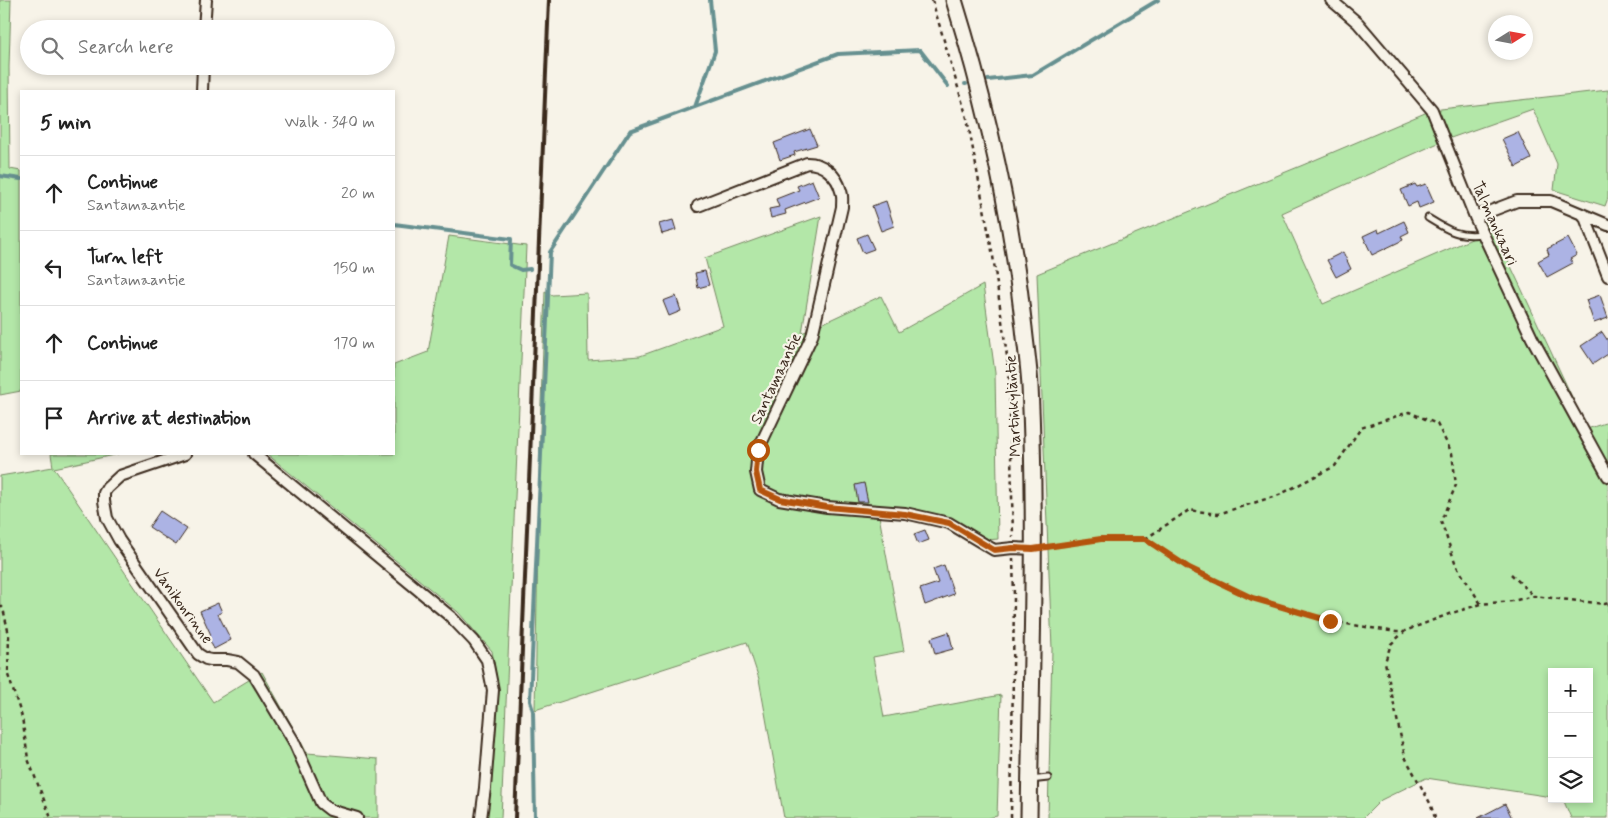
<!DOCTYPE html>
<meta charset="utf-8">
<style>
:root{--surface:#fff;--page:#f2f2f2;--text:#222;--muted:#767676;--line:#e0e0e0}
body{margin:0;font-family:Mynerve,sans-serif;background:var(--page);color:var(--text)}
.controls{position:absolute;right:15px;bottom:15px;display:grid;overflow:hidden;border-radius:0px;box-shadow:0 2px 8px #0003}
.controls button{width:45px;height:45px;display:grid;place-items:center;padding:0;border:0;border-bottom:1px solid var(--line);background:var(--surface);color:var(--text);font:25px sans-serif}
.compass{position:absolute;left:1488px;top:15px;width:45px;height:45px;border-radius:50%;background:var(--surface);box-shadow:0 2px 8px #0003;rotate:79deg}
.stop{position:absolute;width:15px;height:15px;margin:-11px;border:4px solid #b45309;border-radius:50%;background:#fff}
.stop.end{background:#b45309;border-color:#fff;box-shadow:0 1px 5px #0008}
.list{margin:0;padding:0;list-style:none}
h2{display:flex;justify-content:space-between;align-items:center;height:65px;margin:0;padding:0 20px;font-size:21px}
h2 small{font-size:16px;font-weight:400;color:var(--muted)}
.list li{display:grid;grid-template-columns:32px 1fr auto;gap:15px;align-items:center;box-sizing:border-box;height:75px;padding:0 20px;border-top:1px solid var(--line)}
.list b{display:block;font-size:19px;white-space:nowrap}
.list p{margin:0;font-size:16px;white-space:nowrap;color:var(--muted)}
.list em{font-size:16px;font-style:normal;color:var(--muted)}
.icon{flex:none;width:28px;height:28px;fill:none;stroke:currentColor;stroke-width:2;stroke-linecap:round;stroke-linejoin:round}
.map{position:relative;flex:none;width:1608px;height:818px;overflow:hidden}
.search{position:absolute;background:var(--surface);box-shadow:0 2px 8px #0003;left:20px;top:20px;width:375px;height:55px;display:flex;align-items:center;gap:12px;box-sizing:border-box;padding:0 18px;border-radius:28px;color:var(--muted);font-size:19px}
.panel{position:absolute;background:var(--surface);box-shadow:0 2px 8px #0003;left:20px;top:90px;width:375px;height:365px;border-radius:0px}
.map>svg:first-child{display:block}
.green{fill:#b3e7a8;stroke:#778863}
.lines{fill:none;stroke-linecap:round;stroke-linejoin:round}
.stream{stroke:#669090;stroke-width:4}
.building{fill:#acb3e4;stroke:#3b2a1e}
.lane-casing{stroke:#3b2a1e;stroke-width:9}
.street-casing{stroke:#3b2a1e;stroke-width:14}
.secondary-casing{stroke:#3b2a1e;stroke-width:19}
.path{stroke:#3b2a1e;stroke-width:2.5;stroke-dasharray:4 4;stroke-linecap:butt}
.lane{stroke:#f7f3e8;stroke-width:5}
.street{stroke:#f7f3e8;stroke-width:10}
.secondary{stroke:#f7f3e8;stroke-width:15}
.rail{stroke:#3b2a1e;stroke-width:4}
.route{stroke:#b45309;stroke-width:6}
.labels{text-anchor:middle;stroke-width:4.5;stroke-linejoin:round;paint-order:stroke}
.street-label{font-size:16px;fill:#3b2a1e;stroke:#f7f3e8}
</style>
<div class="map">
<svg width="1608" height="818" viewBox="0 0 1608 818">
<rect width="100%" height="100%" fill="#f7f3e8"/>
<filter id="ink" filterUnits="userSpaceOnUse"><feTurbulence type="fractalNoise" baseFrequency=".02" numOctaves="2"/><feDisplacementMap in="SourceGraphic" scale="10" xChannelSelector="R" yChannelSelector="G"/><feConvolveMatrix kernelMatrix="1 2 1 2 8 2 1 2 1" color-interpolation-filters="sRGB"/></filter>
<g filter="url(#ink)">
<path class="green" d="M 0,0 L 11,0 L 9,67 L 10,169 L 21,171 L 21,391 L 0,395 Z
M 1608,90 L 1608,198 L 1605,206 L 1554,190 L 1557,164 L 1533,109 L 1445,140 L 1282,213 L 1323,304 L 1483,234 L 1475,217 L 1486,213 L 1587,429 L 1608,422 L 1608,818 L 1571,818 L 1563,799 L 1589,799 L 1589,672 L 1552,672 L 1552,797 L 1426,778 L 1381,800 L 1363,818 L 1048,818 L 1052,649 L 1037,274 L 1303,165 L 1432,110 Z
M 821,216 L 802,333 L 881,296 L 899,332 L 983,285 L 995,373 L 998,539 L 988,540 L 949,517 L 908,509 L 877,505 L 904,651 L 873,657 L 884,717 L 1001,695 L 997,816 L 988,818 L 784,818 L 759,679 L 747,642 L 535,710 L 540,431 L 545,291 L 552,295 L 587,293 L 588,360 L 640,356 L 723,326 L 705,258 Z
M 449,236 L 526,246 L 501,818 L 485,818 L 499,692 L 492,651 L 458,612 L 267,454 L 394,454 L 394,365 L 428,352 Z
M 51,454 L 118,454 L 54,468 L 213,702 L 262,672 L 307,753 L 378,759 L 378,818 L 0,818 L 0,476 L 53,467 Z"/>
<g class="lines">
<path class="stream" d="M 988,80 L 1033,75 L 1158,0
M 965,84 L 966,84
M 695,107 L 715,51 L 710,0
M 0,176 L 21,179
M 394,224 L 511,239 L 510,265 L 521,270 L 530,269
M 535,818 L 533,711 L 530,701 L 550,252 L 630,131 L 838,54 L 920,50 L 948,86"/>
</g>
<path class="building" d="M 810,129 L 817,145 L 794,152 L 795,155 L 780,160 L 774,143 Z
M 1518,132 L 1531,159 L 1516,167 L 1502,139 Z
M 812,180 L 819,197 L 785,210 L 786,214 L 771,218 L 769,209 L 779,207 L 776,199 L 799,190 L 797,186 Z
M 1415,184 L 1417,187 L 1426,184 L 1434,202 L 1419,208 L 1417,202 L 1408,206 L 1401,190 Z
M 886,201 L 894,226 L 881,231 L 872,206 Z
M 673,220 L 676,230 L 662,234 L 659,224 Z
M 1404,221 L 1409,232 L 1401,236 L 1403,240 L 1372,255 L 1363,236 L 1378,229 L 1379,233 Z
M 867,234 L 874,249 L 863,253 L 857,238 Z
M 1568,238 L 1577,255 L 1570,259 L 1573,263 L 1547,277 L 1538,261 L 1549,255 L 1547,249 Z
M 1343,252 L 1351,269 L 1336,277 L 1327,260 Z
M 705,271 L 709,285 L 698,288 L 695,273 Z
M 1600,295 L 1608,318 L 1594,323 L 1586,300 Z
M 676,296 L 681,311 L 669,316 L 663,301 Z
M 1602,332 L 1608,341 L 1608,354 L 1593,364 L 1581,346 Z
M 864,483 L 868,502 L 858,502 L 855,485 Z
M 160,511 L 187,529 L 176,545 L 149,527 Z
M 925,530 L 929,540 L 918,544 L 914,534 Z
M 944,565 L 954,594 L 925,605 L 920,589 L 938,583 L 933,569 Z
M 218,603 L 222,612 L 218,614 L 231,640 L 214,649 L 208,637 L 211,635 L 200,611 Z
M 949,632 L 953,649 L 935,654 L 931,638 Z
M 1505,804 L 1512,818 L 1478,818 Z"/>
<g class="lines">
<g class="lane-casing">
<path id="lane" d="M 1428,218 C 1449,231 1458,237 1483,234
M 1030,780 L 1048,778"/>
</g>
<g class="street-casing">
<path id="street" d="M 1331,0 L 1358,23 L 1432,110 L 1475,217 L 1532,338 L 1608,476
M 204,29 L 206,0
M 202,91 L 203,66
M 698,206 L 807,163 C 823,163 837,175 841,191 C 843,196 842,202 842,207 L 812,336 L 758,450 L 756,472 L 760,490 L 779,499 L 827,507 L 905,513 L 949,523 L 994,550 L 1013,548 L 1033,549
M 1584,215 L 1608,276
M 1475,217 L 1517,201 L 1551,201 L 1608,225
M 185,454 L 120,476 L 107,488 L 104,493 L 104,501 L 107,518 L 119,540 L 198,654 L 206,659 L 211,660 L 227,660 L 238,662 L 254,675 L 293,740 L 321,803 L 330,810 L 357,818
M 254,454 L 451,617 L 474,641 L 487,660 L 493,690 L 485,788 L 481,818"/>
</g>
<g class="secondary-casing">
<path id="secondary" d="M 954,0 C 987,107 1012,217 1024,328 C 1026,348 1029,367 1030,386 C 1037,530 1031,674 1029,818"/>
</g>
<path class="path" d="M 932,0 L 967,118 L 993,256 L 1009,371 L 1013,537
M 1145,539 L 1189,510 L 1218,514 L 1279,495 L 1335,466 L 1361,428 L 1409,412 L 1437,424 L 1452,453 L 1456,485 L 1441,521 L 1456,565 L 1481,604
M 1047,547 L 1101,539 L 1145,539 L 1189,568 L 1252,598 L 1329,621 L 1396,632 L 1403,632
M 1511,574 L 1534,596
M 0,605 L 3,608 L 9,635 L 8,675 L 22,717 L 28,759 L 51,818
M 1011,818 L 1014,597 L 1013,558
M 1435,818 L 1430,803 L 1405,757 L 1385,662 L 1391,644 L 1405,631 L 1449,614 L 1481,604 L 1512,601 L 1534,596 L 1605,604 L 1608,603"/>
<use href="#lane" class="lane"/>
<use href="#street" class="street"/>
<use href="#secondary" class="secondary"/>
<path class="rail" d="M 515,818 L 549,0"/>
</g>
</g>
<g class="lines" filter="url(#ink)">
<path class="route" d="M 758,450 L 756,472 L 760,490 L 780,499 L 827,507 L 905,514 L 949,523 L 994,550 L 1013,548 L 1033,549 L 1101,539 L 1145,539 L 1189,568 L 1252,598 L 1330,621"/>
</g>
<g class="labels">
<g class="street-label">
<text transform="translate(1496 223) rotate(66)" y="6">Talmankaari</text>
<text transform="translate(775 378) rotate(-65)" y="6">Santamaantie</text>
<text transform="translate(1012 406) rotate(-93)" y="6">Martinkyläntie</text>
<text transform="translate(184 605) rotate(54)" y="6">Vanikonrinne</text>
</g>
</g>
</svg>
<div class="controls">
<button>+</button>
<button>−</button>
<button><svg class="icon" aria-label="layers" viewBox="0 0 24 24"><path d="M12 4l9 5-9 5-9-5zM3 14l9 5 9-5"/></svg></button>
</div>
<svg class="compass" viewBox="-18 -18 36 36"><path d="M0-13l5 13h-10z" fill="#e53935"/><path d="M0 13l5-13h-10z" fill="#767676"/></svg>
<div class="stop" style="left:758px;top:450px"></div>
<div class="stop end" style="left:1330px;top:621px"></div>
<div class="search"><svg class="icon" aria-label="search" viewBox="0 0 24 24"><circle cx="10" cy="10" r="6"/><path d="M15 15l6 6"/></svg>Search here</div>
<section class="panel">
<h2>5 min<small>Walk · 340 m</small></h2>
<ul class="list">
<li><svg class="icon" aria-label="ahead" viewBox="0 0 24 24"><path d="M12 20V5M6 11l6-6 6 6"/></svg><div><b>Continue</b><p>Santamaantie</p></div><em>20 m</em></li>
<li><svg class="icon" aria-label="left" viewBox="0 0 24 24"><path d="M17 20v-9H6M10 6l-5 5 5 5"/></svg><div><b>Turn left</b><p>Santamaantie</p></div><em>150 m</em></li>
<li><svg class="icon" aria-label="ahead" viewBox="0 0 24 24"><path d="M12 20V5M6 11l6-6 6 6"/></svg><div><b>Continue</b></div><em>170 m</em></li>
<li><svg class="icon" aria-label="arrive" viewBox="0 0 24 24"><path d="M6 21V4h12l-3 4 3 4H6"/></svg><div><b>Arrive at destination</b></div></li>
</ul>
</section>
</div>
